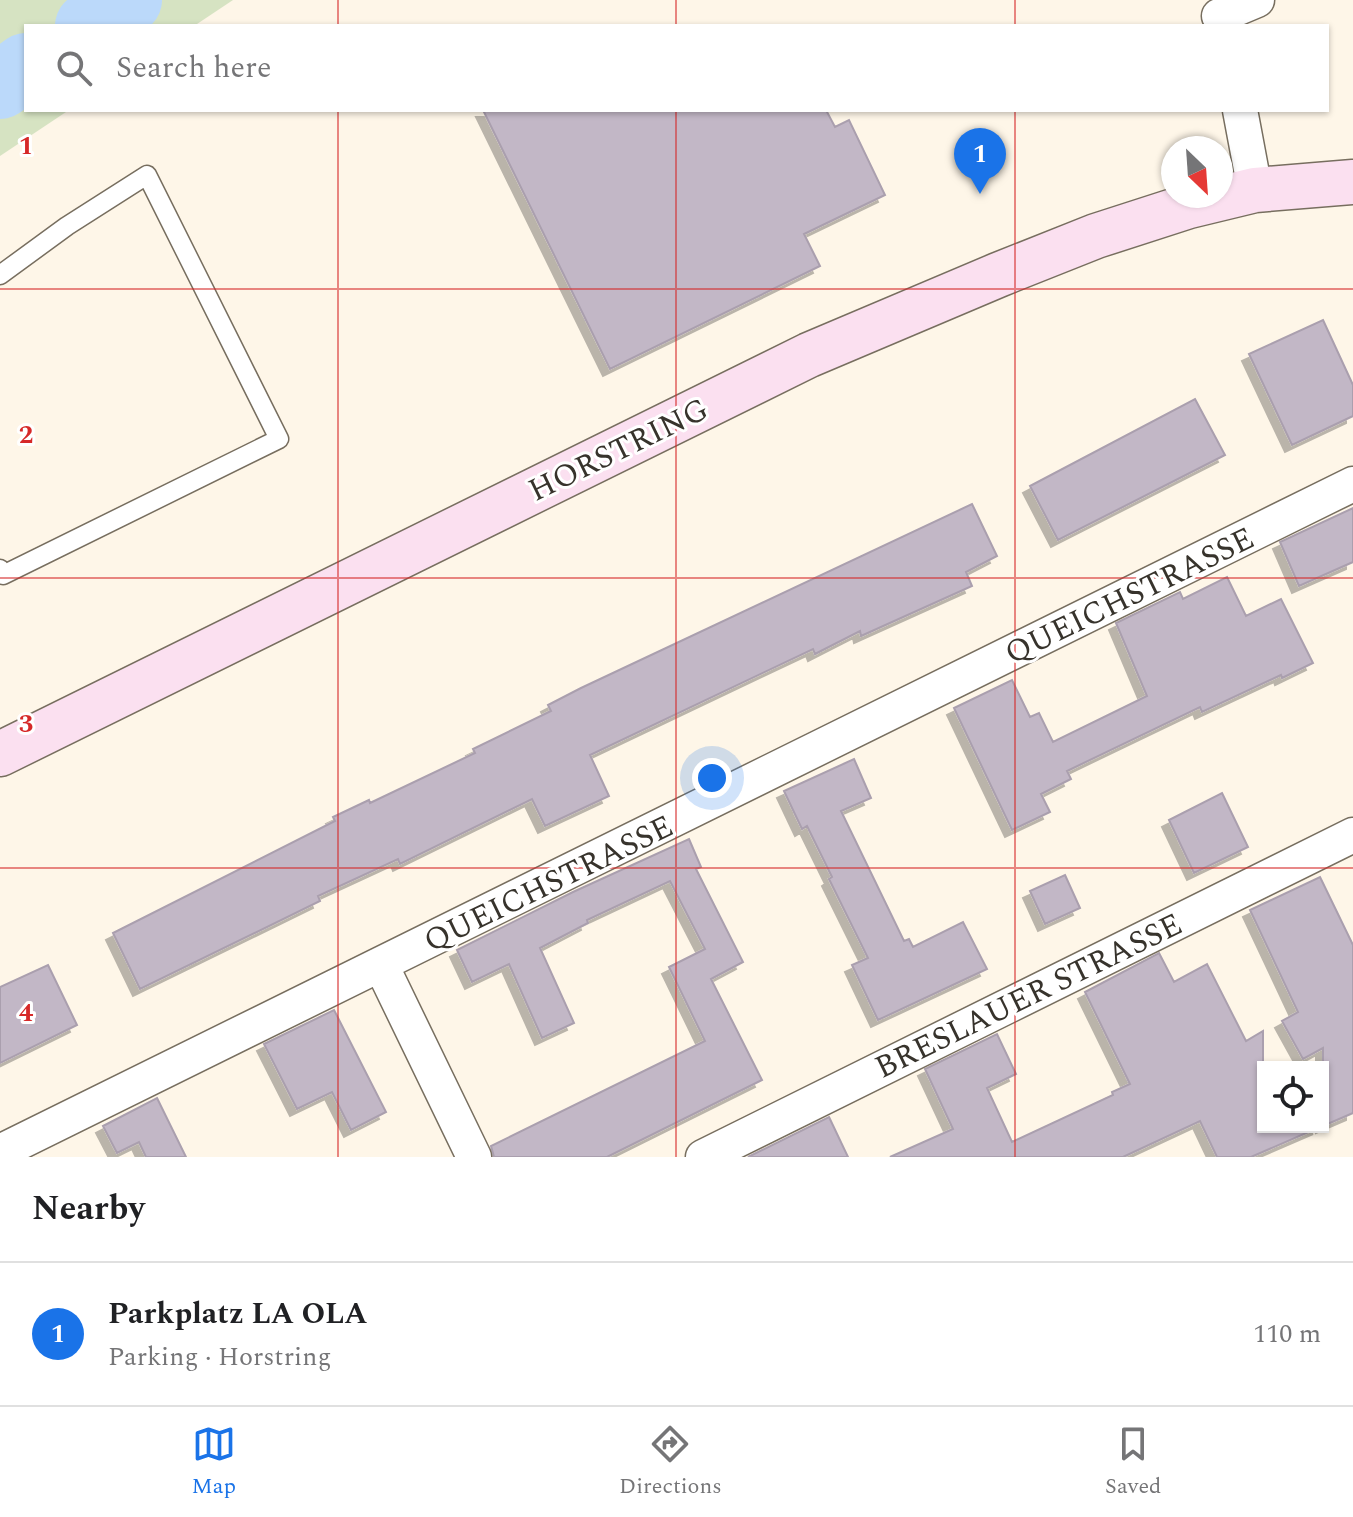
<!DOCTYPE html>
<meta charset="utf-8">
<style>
:root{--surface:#fff;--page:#f2f2f2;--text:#202124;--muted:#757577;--line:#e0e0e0;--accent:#1a73e8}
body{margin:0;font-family:Spectral,serif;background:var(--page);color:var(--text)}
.controls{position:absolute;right:24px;bottom:24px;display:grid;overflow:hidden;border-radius:0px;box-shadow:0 2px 6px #0004}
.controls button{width:72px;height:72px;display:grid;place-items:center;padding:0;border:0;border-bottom:2px solid var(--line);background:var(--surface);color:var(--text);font:40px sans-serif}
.compass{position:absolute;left:1161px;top:136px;width:72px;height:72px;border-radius:50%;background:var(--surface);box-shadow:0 2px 6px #0004;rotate:155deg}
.you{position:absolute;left:712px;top:778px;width:28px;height:28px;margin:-20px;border:6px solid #fff;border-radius:50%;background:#1a73e8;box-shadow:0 0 0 12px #1a73e833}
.badge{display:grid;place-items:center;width:52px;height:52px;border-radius:50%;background:var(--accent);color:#fff;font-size:26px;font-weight:700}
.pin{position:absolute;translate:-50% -66px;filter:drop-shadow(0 2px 4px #0008)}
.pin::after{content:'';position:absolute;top:42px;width:28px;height:24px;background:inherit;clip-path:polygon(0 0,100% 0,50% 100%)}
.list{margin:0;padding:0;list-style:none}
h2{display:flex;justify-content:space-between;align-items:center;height:104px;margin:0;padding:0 32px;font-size:34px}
h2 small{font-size:26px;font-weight:400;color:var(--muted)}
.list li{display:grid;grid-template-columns:52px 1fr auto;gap:24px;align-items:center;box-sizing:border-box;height:144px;padding:0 32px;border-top:2px solid var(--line)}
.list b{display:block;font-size:30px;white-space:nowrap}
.list p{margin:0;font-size:26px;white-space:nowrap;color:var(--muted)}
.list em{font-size:26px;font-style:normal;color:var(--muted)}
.icon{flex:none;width:44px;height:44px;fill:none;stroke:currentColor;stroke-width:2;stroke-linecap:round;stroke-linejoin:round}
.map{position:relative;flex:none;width:1353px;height:1157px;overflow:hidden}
.search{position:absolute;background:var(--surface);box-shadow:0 2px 6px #0004;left:24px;right:24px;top:24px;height:88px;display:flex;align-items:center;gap:20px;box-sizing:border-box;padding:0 28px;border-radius:0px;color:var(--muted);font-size:30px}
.sheet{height:248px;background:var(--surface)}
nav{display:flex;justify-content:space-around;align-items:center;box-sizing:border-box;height:112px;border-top:2px solid var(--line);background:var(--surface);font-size:22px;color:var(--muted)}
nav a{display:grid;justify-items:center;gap:4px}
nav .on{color:var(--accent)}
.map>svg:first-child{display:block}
.green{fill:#d6e3c2}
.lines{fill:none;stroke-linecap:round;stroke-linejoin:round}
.river{stroke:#bbd9fa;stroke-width:68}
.building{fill:#c2b7c6;stroke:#aa9fae;stroke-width:2;filter:url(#shadow)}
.lane-casing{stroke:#776e5f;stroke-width:21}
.street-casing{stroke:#776e5f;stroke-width:37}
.secondary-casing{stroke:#776e5f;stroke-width:47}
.lane{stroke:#fff;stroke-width:18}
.street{stroke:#fff;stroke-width:34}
.secondary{stroke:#fbe0f0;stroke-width:44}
.grid{fill:none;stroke:#d62828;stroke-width:2;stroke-opacity:0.55}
.labels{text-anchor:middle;stroke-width:6;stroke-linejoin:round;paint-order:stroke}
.street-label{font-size:32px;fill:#37332c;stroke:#fff}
.grid-label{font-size:26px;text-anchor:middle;font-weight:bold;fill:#d62828;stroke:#fff;stroke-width:6;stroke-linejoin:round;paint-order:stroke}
</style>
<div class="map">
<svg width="1353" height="1157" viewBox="0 0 1353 1157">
<defs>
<filter id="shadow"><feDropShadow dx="-7" dy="7" stdDeviation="0" flood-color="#0004"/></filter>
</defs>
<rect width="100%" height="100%" fill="#fef6e8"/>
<path class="green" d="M 0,0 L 233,0 L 194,26 L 26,26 L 26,110 L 69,110 L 0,156 Z"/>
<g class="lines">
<path class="river" d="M 89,26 L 128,0
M 0,85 L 26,67"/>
</g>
<path class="building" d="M 483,110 L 826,110 L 835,127 L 849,120 L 885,195 L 804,234 L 820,266 L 610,369 Z
M 1323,320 L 1353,385 L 1353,416 L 1292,445 L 1249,354 Z
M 1195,399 L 1225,455 L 1058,540 L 1030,486 Z
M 972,504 L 997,556 L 966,572 L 972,586 L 861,636 L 860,631 L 815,654 L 813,649 L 590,755 L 609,796 L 545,826 L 532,799 L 400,864 L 398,859 L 318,896 L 320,901 L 140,989 L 113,933 L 335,821 L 333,817 L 369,800 L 370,803 L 475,753 L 473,749 L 551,711 L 548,705 L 581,688 Z
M 1353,508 L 1353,562 L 1299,586 L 1280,542 Z
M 1227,577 L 1246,616 L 1281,599 L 1313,663 L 1282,678 L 1281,675 L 1202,712 L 1200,707 L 1067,771 L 1071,779 L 1041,794 L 1050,812 L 1012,830 L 954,708 L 1012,680 L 1030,717 L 1039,713 L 1053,742 L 1147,696 L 1116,623 L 1180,592 L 1183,599 Z
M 854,759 L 871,798 L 841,811 L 904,941 L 909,939 L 913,947 L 963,922 L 987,969 L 878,1020 L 852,965 L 868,958 L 829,879 L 832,877 L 807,826 L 802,829 L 784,791 Z
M 1222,793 L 1248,847 L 1194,873 L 1169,820 Z
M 689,839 L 701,867 L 696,869 L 743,962 L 711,979 L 762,1080 L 607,1157 L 494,1157 L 491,1146 L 705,1041 L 669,967 L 705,949 L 670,881 L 587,920 L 588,923 L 540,948 L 574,1023 L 542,1038 L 509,964 L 472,982 L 457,950 L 573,892 Z
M 1065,875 L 1080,908 L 1045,924 L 1030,891 Z
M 1320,877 L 1353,945 L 1353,1113 L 1323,1126 L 1323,1048 L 1303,1059 L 1282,1021 L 1298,1012 L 1250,910 Z
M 1159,953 L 1174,982 L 1207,964 L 1246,1041 L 1263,1031 L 1263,1127 L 1320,1127 L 1251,1157 L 1217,1157 L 1200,1121 L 1123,1157 L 890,1157 L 953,1129 L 925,1069 L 997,1034 L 1016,1074 L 987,1088 L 1012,1142 L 1113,1095 L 1112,1092 L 1130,1084 L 1085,992 Z
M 48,965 L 77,1025 L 0,1063 L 0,987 Z
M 334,1010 L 386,1112 L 351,1130 L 332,1092 L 297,1109 L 264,1044 Z
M 157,1098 L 186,1157 L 146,1157 L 139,1142 L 117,1153 L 103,1126 Z
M 829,1117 L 848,1157 L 748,1157 Z"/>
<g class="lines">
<g class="lane-casing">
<path id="lane" d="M 0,275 L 67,226 L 147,175 L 279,439 L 3,575 L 0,569"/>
</g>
<g class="street-casing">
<path id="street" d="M 1219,16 L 1257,0
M 1240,110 L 1255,190
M 381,965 L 474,1157
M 0,1152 L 1353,484
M 703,1157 L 1353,835"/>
</g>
<g class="secondary-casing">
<path id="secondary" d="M 0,754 L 809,355 L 998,275 L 1096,236 L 1189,206 L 1255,190 L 1353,182"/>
</g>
<use href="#lane" class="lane"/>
<use href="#street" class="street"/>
<use href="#secondary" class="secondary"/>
</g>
<path class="grid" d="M 338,0 L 338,26M 676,0 L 676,26M 1015,0 L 1015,26M 338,110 L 338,1157M 676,110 L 676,1157M 1015,110 L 1015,1157M 0,289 L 1353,289M 0,578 L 1353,578M 0,868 L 1353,868"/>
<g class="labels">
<g class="street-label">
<text transform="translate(618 449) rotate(-26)" y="11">HORSTRING</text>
<text transform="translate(1129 595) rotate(-26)" y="11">QUEICHSTRASSE</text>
<text transform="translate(548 883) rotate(-26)" y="11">QUEICHSTRASSE</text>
<text transform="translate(1028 995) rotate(-26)" y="11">BRESLAUER STRASSE</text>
</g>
</g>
<g class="grid-label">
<text x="26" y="154">1</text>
<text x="26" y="443">2</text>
<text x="26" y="732">3</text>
<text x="26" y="1021">4</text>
</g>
</svg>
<div class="controls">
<button><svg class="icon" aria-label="locate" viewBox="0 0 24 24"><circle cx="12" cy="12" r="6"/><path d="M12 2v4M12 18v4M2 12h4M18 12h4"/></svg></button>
</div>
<svg class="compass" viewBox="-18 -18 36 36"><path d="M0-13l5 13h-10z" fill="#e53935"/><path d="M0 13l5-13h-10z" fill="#757577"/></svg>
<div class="you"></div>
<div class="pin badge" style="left:980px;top:194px">1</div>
<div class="search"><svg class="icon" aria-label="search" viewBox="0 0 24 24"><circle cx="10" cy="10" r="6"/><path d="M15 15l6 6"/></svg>Search here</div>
</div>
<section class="sheet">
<h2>Nearby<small></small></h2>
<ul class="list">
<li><span class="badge">1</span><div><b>Parkplatz LA OLA</b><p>Parking · Horstring</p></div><em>110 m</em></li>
</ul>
</section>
<nav>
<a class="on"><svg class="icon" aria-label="map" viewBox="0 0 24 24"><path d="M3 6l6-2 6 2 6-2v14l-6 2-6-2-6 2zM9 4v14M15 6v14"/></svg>Map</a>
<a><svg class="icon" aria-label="directions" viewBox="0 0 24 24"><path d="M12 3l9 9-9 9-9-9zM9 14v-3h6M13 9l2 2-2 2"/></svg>Directions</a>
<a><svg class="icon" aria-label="saved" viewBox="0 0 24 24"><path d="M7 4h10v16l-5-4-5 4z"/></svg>Saved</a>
</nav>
